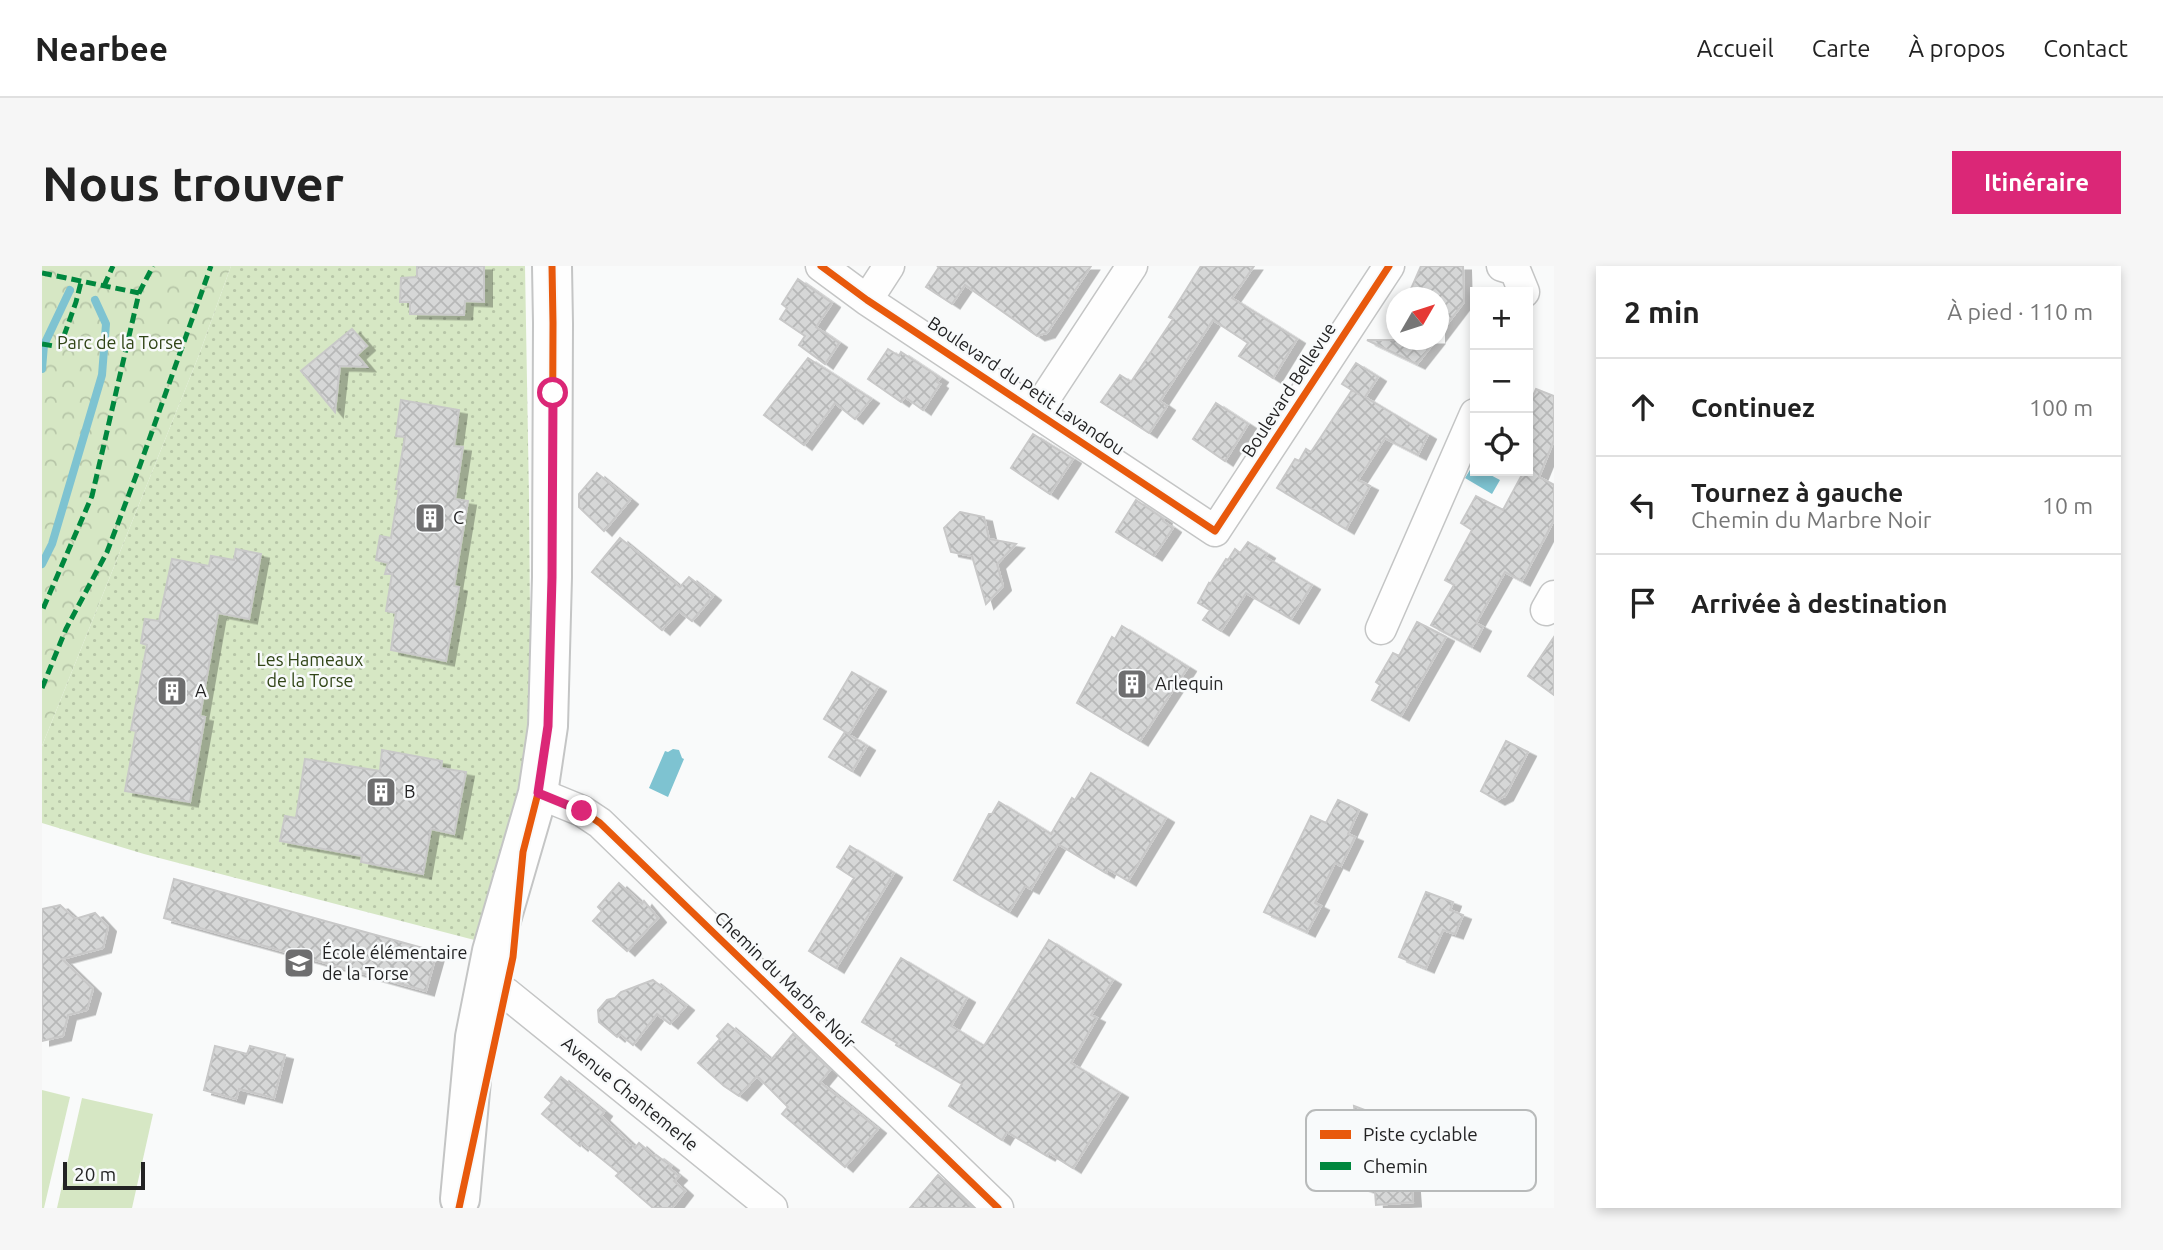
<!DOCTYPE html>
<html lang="fr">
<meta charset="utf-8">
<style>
:root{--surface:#fff;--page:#f6f6f6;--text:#222;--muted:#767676;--line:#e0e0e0;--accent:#db2777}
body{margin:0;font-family:Ubuntu,sans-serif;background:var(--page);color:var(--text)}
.controls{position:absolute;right:21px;top:21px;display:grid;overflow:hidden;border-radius:0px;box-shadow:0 4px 10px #0003}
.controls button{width:63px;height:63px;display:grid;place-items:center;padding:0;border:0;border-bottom:2px solid var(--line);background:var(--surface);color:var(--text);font:35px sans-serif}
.compass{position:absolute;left:1344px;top:21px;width:63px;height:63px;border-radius:50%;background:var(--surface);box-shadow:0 4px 10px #0003;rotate:51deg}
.scale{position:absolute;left:21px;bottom:18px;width:82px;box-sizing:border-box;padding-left:7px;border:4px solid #232324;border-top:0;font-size:19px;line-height:24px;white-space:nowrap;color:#232324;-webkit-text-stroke:5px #f8fafb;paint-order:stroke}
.stop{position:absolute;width:21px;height:21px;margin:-16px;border:5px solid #db2777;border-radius:50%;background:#fff}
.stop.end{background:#db2777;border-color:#fff;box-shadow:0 2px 7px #0008}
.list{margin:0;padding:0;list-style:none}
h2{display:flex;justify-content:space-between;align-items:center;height:91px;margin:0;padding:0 28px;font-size:30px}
h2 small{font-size:23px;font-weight:400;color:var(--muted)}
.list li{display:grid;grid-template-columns:46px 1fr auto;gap:21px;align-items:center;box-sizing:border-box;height:98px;padding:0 28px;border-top:2px solid var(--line)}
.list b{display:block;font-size:26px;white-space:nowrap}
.list p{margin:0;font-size:23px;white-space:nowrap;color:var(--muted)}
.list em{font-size:23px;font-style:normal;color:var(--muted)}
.icon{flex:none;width:38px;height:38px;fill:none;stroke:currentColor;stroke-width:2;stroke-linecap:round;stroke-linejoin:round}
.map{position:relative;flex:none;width:1512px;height:942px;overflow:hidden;border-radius:0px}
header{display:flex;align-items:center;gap:42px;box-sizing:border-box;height:98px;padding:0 35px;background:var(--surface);border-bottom:2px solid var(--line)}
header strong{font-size:33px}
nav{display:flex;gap:38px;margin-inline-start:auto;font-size:24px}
.intro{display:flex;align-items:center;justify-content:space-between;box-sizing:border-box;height:168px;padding:0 42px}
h1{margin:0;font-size:49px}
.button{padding:18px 32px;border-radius:0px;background:var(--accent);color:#fff;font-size:24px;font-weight:700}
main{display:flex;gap:42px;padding:0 42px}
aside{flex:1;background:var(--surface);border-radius:0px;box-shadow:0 4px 10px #0003}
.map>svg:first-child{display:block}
.grass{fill:#d6e7c4}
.park{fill:url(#park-crowns)}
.garden{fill:url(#garden-dots)}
.water{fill:#7ec3d1}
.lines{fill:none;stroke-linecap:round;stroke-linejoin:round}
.stream{stroke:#7ec3d1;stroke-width:8}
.building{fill:url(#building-cross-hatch);stroke:#c8c8c8;stroke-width:2;filter:url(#shadow)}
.street-casing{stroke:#c4c5c5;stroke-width:33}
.secondary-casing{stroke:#c4c5c5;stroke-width:42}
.street{stroke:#fefefe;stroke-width:30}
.secondary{stroke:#fefefe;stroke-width:38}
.quiet{stroke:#00873e;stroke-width:5;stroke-dasharray:10 5;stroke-linecap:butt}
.cycleway-casing{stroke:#f8fafb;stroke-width:11}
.cycleway{stroke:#e8590c;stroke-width:7}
.route{stroke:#db2777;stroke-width:9}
.labels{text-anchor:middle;stroke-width:5;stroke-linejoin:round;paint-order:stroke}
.park-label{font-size:18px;fill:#314517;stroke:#f8fafb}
.street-label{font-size:18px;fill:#232324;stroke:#f8fafb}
.poi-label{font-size:18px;fill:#232324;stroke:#f8fafb;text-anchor:start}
.key{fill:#f8fafb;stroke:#b8baba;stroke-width:2}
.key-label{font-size:19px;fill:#232324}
</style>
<header>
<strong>Nearbee</strong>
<nav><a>Accueil</a><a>Carte</a><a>À propos</a><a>Contact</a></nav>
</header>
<div class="intro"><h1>Nous trouver</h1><a class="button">Itinéraire</a></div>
<main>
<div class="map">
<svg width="1512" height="942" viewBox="0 0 1512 942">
<defs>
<pattern id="park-crowns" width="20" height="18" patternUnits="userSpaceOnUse" patternTransform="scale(1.75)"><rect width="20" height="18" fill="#d6e7c4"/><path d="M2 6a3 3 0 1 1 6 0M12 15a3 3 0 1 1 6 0" fill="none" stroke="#b7c6a8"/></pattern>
<pattern id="garden-dots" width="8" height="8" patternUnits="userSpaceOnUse" patternTransform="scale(1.75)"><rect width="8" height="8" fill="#d6e7c4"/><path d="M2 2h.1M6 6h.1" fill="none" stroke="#b7c6a8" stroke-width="1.8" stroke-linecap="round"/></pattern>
<pattern id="building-cross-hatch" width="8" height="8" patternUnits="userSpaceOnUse" patternTransform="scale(1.75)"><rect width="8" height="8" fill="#d6d7d7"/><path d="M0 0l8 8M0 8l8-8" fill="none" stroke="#b7b8b8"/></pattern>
<filter id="shadow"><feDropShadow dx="8" dy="4.5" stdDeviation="0" flood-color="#0004"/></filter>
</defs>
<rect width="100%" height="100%" fill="#f9fafa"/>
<path class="grass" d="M 0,824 L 28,831 L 2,942 L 0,942 Z
M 40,832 L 111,848 L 90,942 L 15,942 Z"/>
<path class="park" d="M 0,0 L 189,0 L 157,89 L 0,480 Z"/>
<path class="garden" d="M 189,0 L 483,0 L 487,232 L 489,466 L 444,677 L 102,588 L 0,557 L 0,480 L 157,89 Z"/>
<path class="water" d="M 1431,199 L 1433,205 L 1441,205 L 1458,214 L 1450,228 L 1423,212 Z
M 631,483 L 637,484 L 640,492 L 642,493 L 626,531 L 607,522 L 623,485 L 626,486 Z"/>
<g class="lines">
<path class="stream" d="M 0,103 L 2,79 L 28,24
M 0,298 L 10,278 L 60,109 L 64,58 L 53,34"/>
</g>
<path class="building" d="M 375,0 L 442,0 L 442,36 L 423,35 L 422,49 L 368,48 L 368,36 L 358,36 L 359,12 L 375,11 Z
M 895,0 L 1049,0 L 1005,67 L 995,70 L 923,19 L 910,38 L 884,21 L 897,1 Z
M 1159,0 L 1212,0 L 1190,32 L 1255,73 L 1231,112 L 1197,90 L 1206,77 L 1171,54 L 1118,135 L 1125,140 L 1107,167 L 1059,136 L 1078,109 L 1089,116 L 1131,53 L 1127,51 Z
M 1379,0 L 1421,0 L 1422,36 L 1396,70 L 1396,32 L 1365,32 Z
M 756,13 L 790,37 L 774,61 L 797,77 L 783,98 L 757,79 L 763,70 L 738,53 L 745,42 L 740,38 Z
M 310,63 L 325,80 L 315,89 L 325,101 L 298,100 L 293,146 L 259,105 Z
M 1325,74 L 1394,74 L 1375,98 Z
M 846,83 L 857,90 L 859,86 L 898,112 L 895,116 L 898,118 L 881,144 L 863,131 L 859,136 L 826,113 Z
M 766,92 L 829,133 L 813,153 L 793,137 L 762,179 L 722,149 Z
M 1314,97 L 1336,111 L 1323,131 L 1386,169 L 1376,189 L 1343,172 L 1316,214 L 1328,220 L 1304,263 L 1235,222 L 1253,193 L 1257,195 L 1264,183 L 1269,186 L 1310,124 L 1318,129 L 1300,118 Z
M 1494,123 L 1512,130 L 1512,174 L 1497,211 L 1512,219 L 1512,254 L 1480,315 L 1463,306 L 1434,357 L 1441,361 L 1430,381 L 1389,359 L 1412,319 L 1403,314 L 1430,264 L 1419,257 L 1434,230 L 1461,244 L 1482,205 L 1486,205 L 1486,128 L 1491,130 Z
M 359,134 L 417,144 L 412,180 L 421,181 L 413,233 L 426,235 L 412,320 L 417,321 L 404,395 L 349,384 L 354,347 L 344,345 L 350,308 L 343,308 L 346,297 L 334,294 L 338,270 L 349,272 L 357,223 L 354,223 L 363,171 L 354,170 Z
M 1174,137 L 1206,158 L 1183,195 L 1151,173 Z
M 991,168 L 1031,193 L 1008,228 L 969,202 Z
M 555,207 L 588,234 L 562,265 L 537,241 L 537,228 Z
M 1094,234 L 1122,253 L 1121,255 L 1131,262 L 1112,290 L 1074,266 Z
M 918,246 L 942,251 L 947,273 L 974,278 L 955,298 L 961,320 L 944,338 L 930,290 L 909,286 L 902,262 Z
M 578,272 L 638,321 L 647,311 L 671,330 L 650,355 L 637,345 L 620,364 L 550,306 Z
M 1206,276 L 1225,288 L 1223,291 L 1270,319 L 1249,353 L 1204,327 L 1179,365 L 1161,354 L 1168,344 L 1156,337 L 1167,317 L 1168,318 L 1184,293 L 1186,294 L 1193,283 L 1198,287 Z
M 194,283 L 219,288 L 207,353 L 176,347 L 158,450 L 163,451 L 148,536 L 83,525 L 94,465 L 89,464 L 105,379 L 99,377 L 103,353 L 117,355 L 130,293 L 167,300 L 169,290 L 192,294 Z
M 1375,356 L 1404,371 L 1359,450 L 1330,434 L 1338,419 L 1334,416 L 1351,387 L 1357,390 Z
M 1080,360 L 1146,401 L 1098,475 L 1035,437 L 1070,371 L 1073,373 Z
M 1512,371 L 1512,429 L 1486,410 Z
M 810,406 L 836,421 L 807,468 L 782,453 Z
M 803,466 L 825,480 L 810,505 L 787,491 Z
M 1464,475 L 1486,486 L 1463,530 L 1455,534 L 1439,525 Z
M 340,484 L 400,495 L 399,502 L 424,506 L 412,568 L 389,563 L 381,608 L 319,596 L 320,590 L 238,575 L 243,550 L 254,552 L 263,493 L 338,505 Z
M 1049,507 L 1124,552 L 1086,615 L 1066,603 L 1064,607 L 1016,578 L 989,623 L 983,620 L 967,646 L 912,614 L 947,548 L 950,548 L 957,536 L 1009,568 L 1030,532 L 1033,534 Z
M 1296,534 L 1317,544 L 1306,568 L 1313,571 L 1299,600 L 1293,597 L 1273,637 L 1279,640 L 1265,666 L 1222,646 L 1269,550 L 1284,557 Z
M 808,580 L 852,607 L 794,702 L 767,685 L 812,612 L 795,601 Z
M 132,613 L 395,686 L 384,725 L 122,652 Z
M 577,617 L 600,638 L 602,635 L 616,652 L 585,685 L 551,655 L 560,645 L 556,641 Z
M 1384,626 L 1411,636 L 1408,644 L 1421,649 L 1413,668 L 1401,664 L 1384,702 L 1357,691 Z
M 18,639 L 33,653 L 53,647 L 66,661 L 61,682 L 20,693 L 51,723 L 45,744 L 26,749 L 21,770 L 0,775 L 0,643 Z
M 1007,674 L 1071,714 L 1049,749 L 1055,752 L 1029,797 L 1078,827 L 1031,902 L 1007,887 L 1005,890 L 965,866 L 960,874 L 907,840 L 920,818 L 854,779 L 855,777 L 820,756 L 859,692 L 925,732 L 909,760 L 942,780 Z
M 611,714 L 644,740 L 628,758 L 615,748 L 591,779 L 578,768 L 575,771 L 557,756 L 556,744 L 565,734 L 573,732 L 579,726 Z
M 686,758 L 729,794 L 751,768 L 788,804 L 778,816 L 836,863 L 803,901 L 740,848 L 746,841 L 715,810 L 697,830 L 682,820 L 656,797 L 678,773 L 675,770 Z
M 173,780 L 205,788 L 208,780 L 243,789 L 232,832 L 197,823 L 194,833 L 162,824 Z
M 519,811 L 562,846 L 559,850 L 593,882 L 597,877 L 612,890 L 614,889 L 629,900 L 627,902 L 637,910 L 632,915 L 643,925 L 630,942 L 611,942 L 574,910 L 577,907 L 540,877 L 538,880 L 500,848 L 510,837 L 503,831 Z
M 1312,840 L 1376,864 L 1371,880 L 1367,879 L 1371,936 L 1334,939 L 1333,925 L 1310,917 L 1318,889 Z
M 896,909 L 931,942 L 868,942 Z"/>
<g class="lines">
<g class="street-casing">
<path id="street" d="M 779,0 L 825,34 L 1173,265 L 1347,0
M 1460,0 L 1473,4 L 1482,26
M 825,34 L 847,0
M 994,146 L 1090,0
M 1504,344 L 1512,330
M 1339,363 L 1433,148
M 496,527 L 540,545 L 558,557 L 956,942
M 442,722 L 464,727 L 730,942"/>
</g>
<g class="secondary-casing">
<path id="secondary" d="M 418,933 L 433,771 L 450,685 L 496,527 L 506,460 L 510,311 L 511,57 L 510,0"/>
</g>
<use href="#street" class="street"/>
<use href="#secondary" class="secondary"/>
<path class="quiet" d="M 0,7 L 97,27 L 50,230 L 0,345
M 62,20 L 71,0
M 97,27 L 111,0
M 0,78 L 18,81 L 34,36 L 39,16
M 0,422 L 24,363 L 65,286 L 97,202 L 169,0"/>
<g class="cycleway-casing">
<path id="cycleway" d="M 779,0 L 825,34 L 1173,265 L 1347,0
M 496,527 L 540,545 L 558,557 L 956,942
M 417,942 L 471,691 L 481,586 L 496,527 L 506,460 L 510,311 L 511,57 L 510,0"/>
</g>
<use href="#cycleway" class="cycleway"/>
</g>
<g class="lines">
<path class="route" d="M 511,127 L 510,311 L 506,460 L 496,527 L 540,545"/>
</g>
<defs>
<g id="building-square" transform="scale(1.575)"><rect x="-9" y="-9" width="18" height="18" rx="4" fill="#6e6e6f" stroke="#f8fafb"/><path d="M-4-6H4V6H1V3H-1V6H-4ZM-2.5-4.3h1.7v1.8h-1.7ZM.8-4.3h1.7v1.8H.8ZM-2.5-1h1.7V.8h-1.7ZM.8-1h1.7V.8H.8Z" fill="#fff"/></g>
<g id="school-square" transform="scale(1.575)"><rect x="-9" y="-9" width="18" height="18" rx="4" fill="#6e6e6f" stroke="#f8fafb"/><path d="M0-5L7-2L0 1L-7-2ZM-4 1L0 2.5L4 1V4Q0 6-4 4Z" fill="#fff"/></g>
</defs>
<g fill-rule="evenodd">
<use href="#building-square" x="388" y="252"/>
<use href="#building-square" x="1090" y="418"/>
<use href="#building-square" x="130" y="425"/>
<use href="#building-square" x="339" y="526"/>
<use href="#school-square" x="257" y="697"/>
</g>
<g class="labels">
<g class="park-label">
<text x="78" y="83">Parc de la Torse</text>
<text x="268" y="400">Les Hameaux<tspan x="268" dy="21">de la Torse</tspan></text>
</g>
<g class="street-label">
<text transform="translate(984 120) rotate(34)" y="6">Boulevard du Petit Lavandou</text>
<text transform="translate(1247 124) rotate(-57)" y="6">Boulevard Bellevue</text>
<text transform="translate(743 714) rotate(44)" y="6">Chemin du Marbre Noir</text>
<text transform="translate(588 828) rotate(39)" y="6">Avenue Chantemerle</text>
</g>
<g class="poi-label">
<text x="411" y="258">C</text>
<text x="1113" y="424">Arlequin</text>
<text x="153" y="431">A</text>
<text x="362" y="532">B</text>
<text x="280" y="693">École élémentaire<tspan x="280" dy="21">de la Torse</tspan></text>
</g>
</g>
<rect x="1264" y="844" width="230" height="81" rx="10" class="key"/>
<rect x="1278" y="864" width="31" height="9" fill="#e8590c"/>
<rect x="1278" y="896" width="31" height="8" fill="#00873e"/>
<g class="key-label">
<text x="1321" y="875">Piste cyclable</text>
<text x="1321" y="907">Chemin</text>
</g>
</svg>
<div class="controls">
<button>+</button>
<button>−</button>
<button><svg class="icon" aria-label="locate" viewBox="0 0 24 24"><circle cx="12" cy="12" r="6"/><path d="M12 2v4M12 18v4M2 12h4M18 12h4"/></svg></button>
</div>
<svg class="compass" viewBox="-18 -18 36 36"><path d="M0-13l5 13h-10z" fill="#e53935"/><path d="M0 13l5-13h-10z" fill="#767676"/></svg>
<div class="scale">20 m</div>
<div class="stop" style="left:511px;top:127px"></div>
<div class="stop end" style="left:540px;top:545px"></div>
</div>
<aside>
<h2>2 min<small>À pied · 110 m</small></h2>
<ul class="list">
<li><svg class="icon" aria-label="ahead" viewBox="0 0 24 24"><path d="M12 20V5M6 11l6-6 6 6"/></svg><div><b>Continuez</b></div><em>100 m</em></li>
<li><svg class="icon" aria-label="left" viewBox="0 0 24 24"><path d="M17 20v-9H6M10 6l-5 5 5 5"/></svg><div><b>Tournez à gauche</b><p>Chemin du Marbre Noir</p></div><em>10 m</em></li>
<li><svg class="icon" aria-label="arrive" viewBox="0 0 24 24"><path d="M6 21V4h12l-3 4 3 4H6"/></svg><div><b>Arrivée à destination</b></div></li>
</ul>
</aside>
</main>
